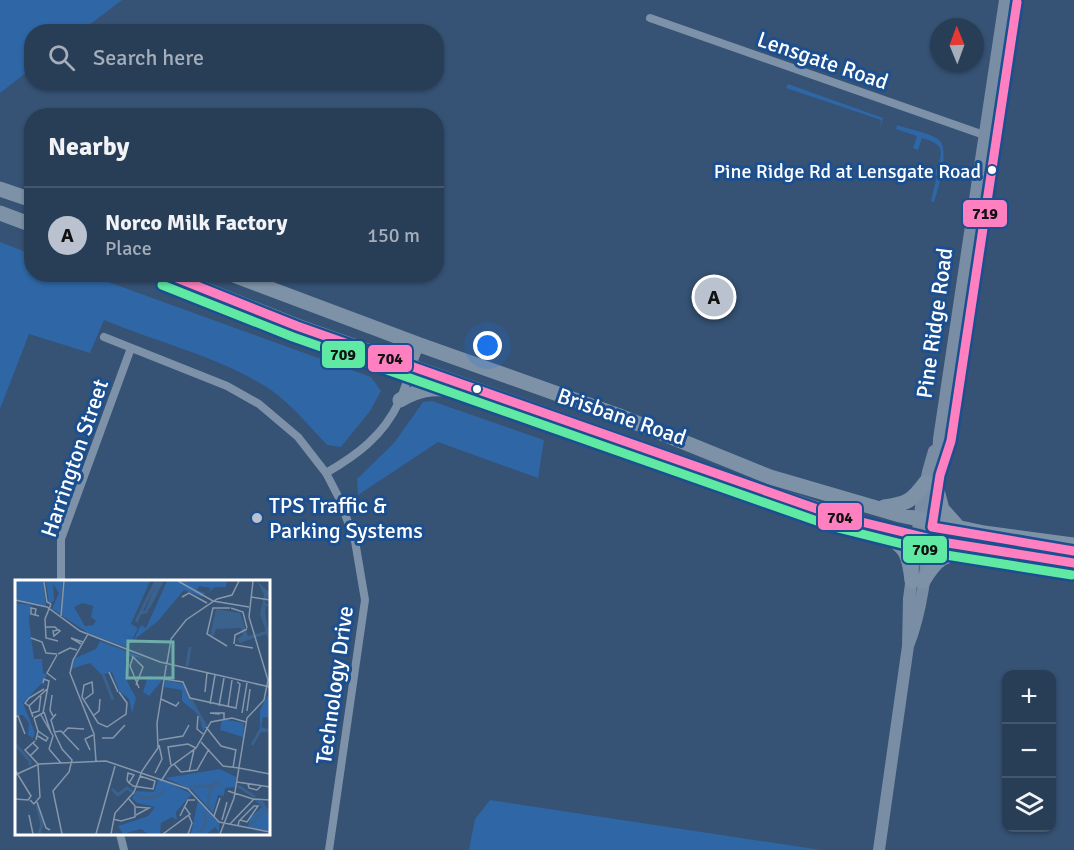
<!DOCTYPE html>
<meta charset="utf-8">
<style>
:root{--surface:#283e57;--page:#344961;--text:#f1f3f6;--muted:#a5aeba;--line:#44576d;--accent:#b9c2ce}
body{margin:0;font-family:Signika,sans-serif;background:var(--page);color:var(--text)}
.controls{position:absolute;right:18px;bottom:18px;display:grid;overflow:hidden;border-radius:12px;box-shadow:0 2px 4px #0004}
.controls button{width:54px;height:54px;display:grid;place-items:center;padding:0;border:0;border-bottom:2px solid var(--line);background:var(--surface);color:var(--text);font:30px sans-serif}
.compass{position:absolute;left:930px;top:18px;width:54px;height:54px;border-radius:50%;background:var(--surface);box-shadow:0 2px 4px #0004;rotate:359deg}
.you{position:absolute;left:488px;top:346px;width:21px;height:21px;margin:-15px;border:4px solid #fff;border-radius:50%;background:#1a73e8;box-shadow:0 0 0 9px #1a73e833}
.badge{display:grid;place-items:center;width:39px;height:39px;border-radius:50%;background:var(--accent);color:#111;font-size:20px;font-weight:700}
.pin{position:absolute;translate:-50% -50%;border:3px solid #fff;box-shadow:0 2px 6px #0006}
.list{margin:0;padding:0;list-style:none}
h2{display:flex;justify-content:space-between;align-items:center;height:78px;margin:0;padding:0 24px;font-size:26px}
h2 small{font-size:20px;font-weight:400;color:var(--muted)}
.list li{display:grid;grid-template-columns:39px 1fr auto;gap:18px;align-items:center;box-sizing:border-box;height:96px;padding:0 24px;border-top:2px solid var(--line)}
.list b{display:block;font-size:22px;white-space:nowrap}
.list p{margin:0;font-size:20px;white-space:nowrap;color:var(--muted)}
.list em{font-size:20px;font-style:normal;color:var(--muted)}
.icon{flex:none;width:33px;height:33px;fill:none;stroke:currentColor;stroke-width:2;stroke-linecap:round;stroke-linejoin:round}
.map{position:relative;flex:none;width:1074px;height:850px;overflow:hidden}
.search{position:absolute;background:var(--surface);box-shadow:0 2px 4px #0004;left:24px;top:24px;width:420px;height:66px;display:flex;align-items:center;gap:15px;box-sizing:border-box;padding:0 21px;border-radius:24px;color:var(--muted);font-size:22px}
.panel{position:absolute;background:var(--surface);box-shadow:0 2px 4px #0004;left:24px;top:108px;width:420px;height:174px;border-radius:24px}
.map>svg:first-child{display:block}
.green{fill:#2f66a5}
.lines{fill:none;stroke-linecap:round;stroke-linejoin:round}
.street{stroke:#7d92a8;stroke-width:8}
.secondary{stroke:#798da4;stroke-width:12}
.highway{stroke:#7e92a7;stroke-width:15}
.bus-1-casing{stroke:#1b4f8f;stroke-width:14}
.bus-2-casing{stroke:#1b4f8f;stroke-width:14}
.bus-3-casing{stroke:#1b4f8f;stroke-width:14}
.bus-1{stroke:#ff80c0;stroke-width:9}
.bus-2{stroke:#60e9a3;stroke-width:9}
.bus-3{stroke:#ff80c0;stroke-width:9}
.bus-dot{fill:#fff;stroke:#1b4f8f;stroke-width:2}
.poi-dot{fill:#b9c2ce;stroke:#1b4f8f;stroke-width:2}
.labels{text-anchor:middle;stroke-width:6;stroke-linejoin:round;paint-order:stroke}
.bus-label{font-size:20px;fill:#fff;stroke:#1b4f8f;text-anchor:end}
.street-label{font-size:22px;fill:#fff;stroke:#1b4f8f}
.poi-label{font-size:22px;fill:#fff;stroke:#1b4f8f;text-anchor:start}
.inset-river{fill:none;stroke:#3b618d;stroke-width:3}
.inset-road{fill:none;stroke:#8697ac;stroke-width:1.5}
.view{fill:#6fada8;fill-opacity:0.15;stroke:#6fada8;stroke-width:3}
.inset-edge{fill:none;stroke:#fff;stroke-width:3}
.line-badge{stroke:#1b4f8f;stroke-width:2}
.pale-badge-label{font-size:16px;text-anchor:middle;font-weight:bold;fill:#111}
</style>
<div class="map">
<svg width="1074" height="850" viewBox="0 0 1074 850">
<rect width="100%" height="100%" fill="#365274"/>
<path class="green" d="M 0,0 L 122,0 L 81,31 L 32,32 L 31,69 L 0,93 Z
M 788,84 L 883,118 L 880,128 L 881,120 L 786,88 Z
M 897,125 C 908,129 929,133 938,139 C 951,147 938,190 934,202 L 931,201 L 937,176 L 934,175 C 942,154 948,145 922,138 L 918,150 L 913,148 L 917,136 L 896,129 Z
M 0,242 L 31,254 L 32,274 L 89,275 L 371,377 L 381,391 L 370,411 L 341,447 L 327,445 C 309,426 292,405 271,390 C 221,357 159,343 104,320 L 90,353 L 29,334 L 0,409 Z
M 432,401 L 544,440 L 538,478 L 438,442 L 358,495 L 357,479 L 394,443 L 423,402 Z
M 490,800 L 821,850 L 469,850 L 475,819 Z"/>
<g class="lines">
<path class="street" d="M 650,18 L 984,135
M 104,337 L 227,386 L 259,404 L 298,437 L 326,473 L 339,498 L 355,541 L 365,600 L 329,850
M 326,473 C 357,455 383,436 399,402 C 407,384 412,364 420,345
M 61,582 L 61,539 L 131,348
M 120,834 L 124,850"/>
<path class="secondary" d="M 908,646 C 925,603 927,554 932,508 C 934,485 938,462 939,439 L 1005,0
M 879,850 L 908,646 L 909,599 L 921,507 L 928,472 L 934,451"/>
<path class="highway" d="M 0,189 L 32,200
M 0,213 L 32,225
M 166,274 L 297,326 L 777,496 C 809,506 841,518 874,526 C 939,543 1007,554 1074,563
M 231,274 L 420,345 L 617,415 L 770,477 L 900,515 L 984,533 L 1074,545
M 400,400 C 422,387 440,386 464,393
M 935,483 L 942,509 L 958,527
M 884,507 C 907,504 912,501 926,482
M 881,532 C 906,547 909,552 912,581
M 923,581 C 937,558 944,553 971,553"/>
<g class="bus-1-casing">
<path id="bus-1" d="M 167,274 L 297,326 L 837,516 L 948,543 L 1074,563"/>
</g>
<g class="bus-2-casing">
<path id="bus-2" d="M 162,285 L 293,337 L 834,527 L 946,555 L 1072,575"/>
</g>
<g class="bus-3-casing">
<path id="bus-3" d="M 1017,2 L 951,441 L 940,475 L 932,527 L 1074,551"/>
</g>
<use href="#bus-1" class="bus-1"/>
<use href="#bus-2" class="bus-2"/>
<use href="#bus-3" class="bus-3"/>
</g>
<g class="bus-dot">
<circle cx="992" cy="170" r="5"/>
<circle cx="477" cy="389" r="5"/>
</g>
<circle class="poi-dot" cx="257" cy="518" r="6"/>
<g class="labels">
<g class="bus-label">
<text x="981" y="178">Pine Ridge Rd at Lensgate Road</text>
</g>
<g class="street-label">
<text transform="translate(823 60) rotate(19)" y="8">Lensgate Road</text>
<text transform="translate(934 323) rotate(-82)" y="8">Pine Ridge Road</text>
<text transform="translate(622 416) rotate(19)" y="8">Brisbane Road</text>
<text transform="translate(74 458) rotate(-71)" y="8">Harrington Street</text>
<text transform="translate(334 685) rotate(-82)" y="8">Technology Drive</text>
</g>
<g class="poi-label">
<text x="269" y="513">TPS Traffic &amp;<tspan x="269" dy="25">Parking Systems</tspan></text>
</g>
</g>
<g transform="translate(15 580)">
<rect width="255" height="255" fill="#365274"/>
<path d="M 0,1 L 28,1 L 31,26 L 0,20 ZM 48,1 L 45,34 L 37,29 L 44,13 L 38,4 L 39,21 L 34,23 L 31,2 ZM 50,1 L 135,1 L 116,44 L 123,48 L 118,58 L 106,53 L 119,59 L 126,45 L 131,48 L 152,1 L 212,1 L 211,7 L 200,7 L 193,13 L 196,8 L 184,6 L 182,10 L 190,13 L 187,17 L 169,10 L 143,41 L 110,67 L 73,53 L 46,35 ZM 68,23 L 78,26 L 76,37 L 81,41 L 78,45 L 70,46 L 59,27 ZM 0,23 L 16,25 L 14,41 L 19,79 L 27,79 L 28,93 L 32,95 L 27,103 L 32,106 L 26,104 L 8,123 L 20,153 L 18,158 L 13,155 L 14,143 L 8,135 L 0,136 ZM 85,61 L 129,78 L 114,76 L 110,83 L 112,101 L 121,118 L 117,133 L 114,119 L 104,111 L 97,92 L 87,95 L 75,83 L 56,89 L 60,78 L 81,69 ZM 133,96 L 149,98 L 134,116 L 128,112 ZM 150,100 L 168,104 L 192,145 L 188,151 L 184,135 L 167,121 L 167,110 L 149,107 ZM 252,116 L 255,117 L 255,138 L 248,137 L 246,147 L 255,150 L 246,151 L 239,160 L 245,149 L 245,130 ZM 207,139 L 229,143 L 228,157 L 205,150 ZM 205,189 L 221,197 L 220,207 L 210,208 L 209,216 L 203,215 L 198,233 L 177,210 L 150,198 ZM 144,198 L 177,214 L 161,232 L 162,240 L 157,237 L 146,243 L 145,254 L 133,254 L 126,249 L 108,254 L 103,246 L 133,236 L 140,227 L 122,223 L 117,218 L 121,211 L 139,212 ZM 239,219 L 248,221 L 255,233 L 255,251 L 233,247 L 235,238 L 247,227 ZM 183,220 L 204,244 L 204,252 L 200,247 L 192,254 L 176,254 Z" fill="#2f66a5" fill-rule="evenodd"/>
<path d="M 242,1 L 255,13 L 250,22 L 255,26 L 251,26 L 250,32 L 255,61 L 251,54 L 225,63 L 222,59 L 228,55 L 226,48 L 201,49 L 199,56 L 195,55 L 201,29 L 225,33 L 233,56 L 251,51 L 245,34 L 249,15 Z" fill="#3b618d"/>
<path class="inset-river" d="M 134,27 L 147,1M 126,33 L 131,32 L 144,1M 121,42 L 141,1M 172,86 L 175,67M 88,94 L 98,120M 169,107 L 190,146M 0,164 L 15,181 L 15,185M 237,165 L 245,151 L 255,150M 223,206 L 240,217M 175,208 L 199,205M 97,209 L 103,215 L 112,208 L 126,218 L 141,217 L 150,210M 243,220 L 255,234M 22,225 L 27,244 L 24,254M 193,227 L 194,213 L 201,202 L 205,206M 234,246 L 250,229M 183,254 L 190,246 L 190,231"/>
<path class="inset-road" d="M 163,1 L 198,21 L 234,27M 29,2 L 32,22 L 36,24M 167,17 L 174,13 L 192,23M 236,17 L 255,20M 0,20 L 32,27 L 65,51 L 145,82 L 255,107M 36,24 L 30,39 L 31,58 L 43,61M 216,28 L 228,32 L 232,48M 20,35 L 21,29 L 16,28 L 16,34 L 24,36M 46,36 L 49,1M 30,47 L 40,47 L 43,50 L 44,50 L 45,51 L 39,56 L 38,51 L 43,50M 73,54 L 58,80 L 55,93 L 79,154 L 81,181M 16,58 L 27,62 L 31,73 L 42,74M 66,64 L 56,58 L 68,62M 219,64 L 220,55 L 232,49M 220,65 L 238,68M 212,66 L 192,54 L 198,28 L 215,28M 43,74 L 55,68 L 62,70M 117,76 L 128,87 L 121,105M 118,77 L 115,86 L 124,108M 152,83 L 156,59 L 171,40 L 202,19 L 217,15 L 224,1M 94,92 L 103,112M 149,99 L 168,102 L 175,118 L 221,128 L 225,104 L 222,102M 41,100 L 32,93 L 42,75M 190,112 L 192,93M 37,115 L 35,130 L 38,136M 67,117 L 83,143 L 92,147 L 111,134 L 112,123 L 104,112M 67,117 L 69,105 L 77,102 L 78,113 L 70,119M 146,119 L 161,126 L 164,122M 195,124 L 200,95M 14,126 L 10,123 L 14,118 L 29,109M 204,126 L 209,98M 213,127 L 217,100M 232,131 L 235,109M 29,132 L 36,153M 17,133 L 24,131 L 26,114M 205,133 L 204,134 L 195,133 L 209,133 L 209,139M 227,133 L 232,103M 41,134 L 36,140 L 40,154 L 47,169 L 57,180 L 54,192 L 38,211 L 47,254M 26,135 L 38,156 L 34,169M 79,135 L 84,131 L 85,119M 183,136 L 182,149 L 188,154M 0,137 L 3,136 L 10,154M 18,137 L 14,126 L 32,109M 19,138 L 28,133 L 34,101 L 29,99 L 28,103M 19,138 L 23,151 L 21,160M 191,147 L 206,166 L 221,170M 39,152 L 46,151 L 64,170M 48,153 L 53,148 L 69,149M 23,156 L 31,161 L 33,158 L 23,151M 87,158 L 98,158 L 110,145M 144,160 L 168,156 L 174,145M 20,161 L 10,170 L 23,184M 186,162 L 208,186 L 224,188M 34,169 L 46,183M 75,170 L 70,159 L 78,155M 15,176 L 23,168 L 18,163M 24,184 L 91,181 L 173,209 L 204,242 L 255,252M 159,184 L 166,192 L 182,190 L 194,169M 156,185 L 153,167 L 173,164 L 181,168M 218,188 L 221,169M 224,188 L 255,194M 0,190 L 16,216 L 13,220 L 0,219M 174,192 L 179,170M 140,193 L 147,179 L 144,165M 0,195 L 24,184M 146,201 L 155,187 L 181,168 L 196,142 L 217,138 L 231,142M 222,202 L 255,207M 114,203 L 119,195 L 113,193 L 112,200 L 114,203 L 117,205 L 118,206 L 138,209 L 140,201 L 125,196M 233,204 L 234,208 L 242,210 L 246,206M 213,211 L 238,219M 15,220 L 19,224 L 25,217 L 23,185M 22,222 L 31,248 L 35,250M 121,227 L 134,228 L 121,235M 14,235 L 18,254M 165,236 L 173,220 L 180,220M 199,236 L 205,218M 98,239 L 106,241 L 120,237 L 120,226 L 114,219M 207,240 L 212,222M 215,244 L 239,219 L 255,220M 223,246 L 224,241 L 239,226 L 243,226 L 232,242 L 225,240M 81,254 L 100,186M 96,254 L 100,233 L 119,212 L 127,191 L 143,168 L 142,143 L 152,81M 148,254 L 175,234 L 169,226M 173,254 L 177,243 L 174,236M 205,254 L 219,218 L 232,138 L 249,120 L 253,100 L 234,37 L 238,1"/>
<path class="view" d="M 113,61 L 158,62 L 158,98 L 112,98 Z"/>
<rect width="255" height="255" class="inset-edge"/>
</g>
<g class="line-badge">
<rect x="962" y="199" width="46" height="29" rx="6" fill="#ff80c0"/>
<rect x="321" y="340" width="45" height="29" rx="6" fill="#60e9a3"/>
<rect x="367" y="344" width="46" height="29" rx="6" fill="#ff80c0"/>
<rect x="817" y="502" width="46" height="29" rx="6" fill="#ff80c0"/>
<rect x="902" y="535" width="46" height="29" rx="6" fill="#60e9a3"/>
</g>
<g class="pale-badge-label">
<text x="985" y="219">719</text>
<text x="343" y="360">709</text>
<text x="390" y="364">704</text>
<text x="840" y="523">704</text>
<text x="925" y="555">709</text>
</g>
</svg>
<div class="controls">
<button>+</button>
<button>−</button>
<button><svg class="icon" aria-label="layers" viewBox="0 0 24 24"><path d="M12 4l9 5-9 5-9-5zM3 14l9 5 9-5"/></svg></button>
</div>
<svg class="compass" viewBox="-18 -18 36 36"><path d="M0-13l5 13h-10z" fill="#e53935"/><path d="M0 13l5-13h-10z" fill="#a5aeba"/></svg>
<div class="you"></div>
<div class="pin badge" style="left:714px;top:297px">A</div>
<div class="search"><svg class="icon" aria-label="search" viewBox="0 0 24 24"><circle cx="10" cy="10" r="6"/><path d="M15 15l6 6"/></svg>Search here</div>
<section class="panel">
<h2>Nearby<small></small></h2>
<ul class="list">
<li><span class="badge">A</span><div><b>Norco Milk Factory</b><p>Place</p></div><em>150 m</em></li>
</ul>
</section>
</div>
